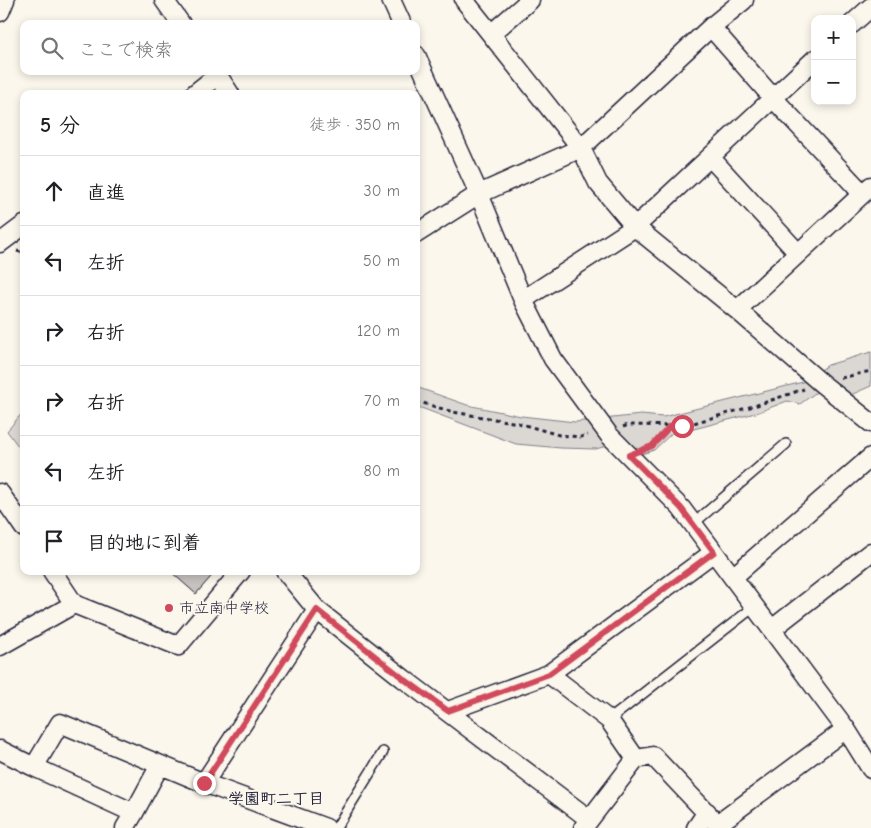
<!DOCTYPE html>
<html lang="ja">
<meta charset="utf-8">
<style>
:root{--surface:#fff;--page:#f2f2f2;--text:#202124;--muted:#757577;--line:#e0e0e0}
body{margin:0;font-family:"Comic Neue","Klee One",sans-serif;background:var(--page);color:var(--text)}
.controls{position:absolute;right:15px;top:15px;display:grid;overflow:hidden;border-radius:10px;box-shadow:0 2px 8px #0003}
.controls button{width:45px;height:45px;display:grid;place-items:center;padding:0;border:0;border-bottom:1px solid var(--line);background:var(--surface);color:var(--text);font:25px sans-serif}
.stop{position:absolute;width:15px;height:15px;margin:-11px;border:4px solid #d1495b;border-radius:50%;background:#fff}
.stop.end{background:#d1495b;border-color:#fff;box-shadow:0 1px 5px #0008}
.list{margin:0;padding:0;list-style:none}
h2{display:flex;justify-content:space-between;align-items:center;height:65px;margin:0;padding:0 20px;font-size:21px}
h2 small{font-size:16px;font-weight:400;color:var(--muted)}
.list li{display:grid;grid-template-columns:32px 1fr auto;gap:15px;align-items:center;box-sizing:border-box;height:70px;padding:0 20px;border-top:1px solid var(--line)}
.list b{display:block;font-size:19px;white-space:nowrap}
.list em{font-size:16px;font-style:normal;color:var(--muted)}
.icon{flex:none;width:28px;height:28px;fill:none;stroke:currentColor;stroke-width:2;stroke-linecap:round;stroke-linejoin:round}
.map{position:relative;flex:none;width:871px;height:828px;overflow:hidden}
.search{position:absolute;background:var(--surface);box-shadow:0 2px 8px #0003;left:20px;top:20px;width:400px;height:55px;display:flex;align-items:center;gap:12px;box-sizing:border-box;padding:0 18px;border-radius:10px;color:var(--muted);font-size:19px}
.panel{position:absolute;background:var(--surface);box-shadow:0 2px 8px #0003;left:20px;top:90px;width:400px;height:485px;border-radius:10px}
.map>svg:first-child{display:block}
.green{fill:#dbd8d3;stroke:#7e7d87}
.building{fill:#c6c2c0;stroke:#22223b}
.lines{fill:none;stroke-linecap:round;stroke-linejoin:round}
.service-casing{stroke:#22223b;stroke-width:12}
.minor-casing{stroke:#22223b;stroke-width:21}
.path{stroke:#22223b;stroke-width:3;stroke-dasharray:4 4;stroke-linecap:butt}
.service{stroke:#fbf7ec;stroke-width:9}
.minor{stroke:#fbf7ec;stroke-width:18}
.route{stroke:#d1495b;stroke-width:6}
.poi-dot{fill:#d1495b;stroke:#fbf7ec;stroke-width:2}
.labels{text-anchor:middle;stroke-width:4;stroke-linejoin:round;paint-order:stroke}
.poi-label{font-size:15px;fill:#22223b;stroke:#fbf7ec;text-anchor:start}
.neighbourhood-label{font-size:16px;font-weight:bold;fill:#22223b;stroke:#fbf7ec}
</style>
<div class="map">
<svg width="871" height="828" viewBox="0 0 871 828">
<rect width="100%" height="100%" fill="#fbf7ec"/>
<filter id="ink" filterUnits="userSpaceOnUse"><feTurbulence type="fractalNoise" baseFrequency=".02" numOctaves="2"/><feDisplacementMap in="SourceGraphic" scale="10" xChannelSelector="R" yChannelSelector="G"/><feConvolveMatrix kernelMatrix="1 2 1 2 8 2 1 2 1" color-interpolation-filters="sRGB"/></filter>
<g filter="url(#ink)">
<path class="green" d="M 871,352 L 871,386 L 846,397 L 822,388 L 800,404 L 787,401 L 759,412 L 686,431 L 674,431 L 654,450 L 628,458 L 613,444 L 596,449 L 561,448 L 516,444 L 416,406 L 416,387 L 467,405 L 521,416 L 575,422 L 641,415 L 663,417 L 803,382 L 828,365 Z
M 24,411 L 24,454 L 7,431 Z"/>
<path class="building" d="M 170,571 L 216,571 L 196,594 Z"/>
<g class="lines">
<g class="service-casing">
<path id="service" d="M 693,524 L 786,444
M 609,720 L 755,606
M 336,828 L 383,752"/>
</g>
<g class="minor-casing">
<path id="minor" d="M 164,0 L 181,24
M 391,0 L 402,24
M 464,0 L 581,148 L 598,183 L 635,227 L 737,310 L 821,383 L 871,423
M 0,12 L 5,0
M 852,24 L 871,7
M 711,27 L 773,98 L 862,193
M 491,34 L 530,0
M 416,55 L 479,194 L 523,300 L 553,359 L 609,435 L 681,508 L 846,729 L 871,769
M 215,71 L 230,94
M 194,94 L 218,75
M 710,157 L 798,253
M 416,234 L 479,194 L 581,148 L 711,27 L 744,0
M 0,243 L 24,225
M 523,300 L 635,227 L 815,59
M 737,310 L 871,186
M 0,493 L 24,528
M 52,571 L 74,604 L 178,646 L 241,571
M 285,571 L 317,610 L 404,679 L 589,819
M 733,577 L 871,457
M 772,629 L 871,552
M 0,646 L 74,604
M 549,674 L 609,720 L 636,759 L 653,756 L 721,828
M 448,711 L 549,674 L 714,552
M 0,750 L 34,767 L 134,813 L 160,765
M 34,767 L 60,723 L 204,783 L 326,828
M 204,783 L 317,610
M 718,824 L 846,729
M 125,828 L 134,813
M 583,828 L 636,759
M 696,828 L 707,812"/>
</g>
<path class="path" d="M 17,251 L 24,253
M 841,378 L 871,371
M 416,401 L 453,412 L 518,423 L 559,435 L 581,437 L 588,435
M 623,427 L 628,425 L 683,426 L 757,405 L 804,389
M 645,449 L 653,446 L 670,426"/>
<use href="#service" class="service"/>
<use href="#minor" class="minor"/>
</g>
</g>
<g class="lines" filter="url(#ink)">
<path class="route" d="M 204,783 L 317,610 L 404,679 L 448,711 L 549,674 L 714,552 L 681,508 L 629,455 L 652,446 L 670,426 L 682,426"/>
</g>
<circle class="poi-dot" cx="169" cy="608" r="5"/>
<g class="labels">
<g class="poi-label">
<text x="179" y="613">市立南中学校</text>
</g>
<g class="neighbourhood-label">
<text x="276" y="804">学園町二丁目</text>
</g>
</g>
</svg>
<div class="controls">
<button>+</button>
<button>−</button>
</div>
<div class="stop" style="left:682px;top:426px"></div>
<div class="stop end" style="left:204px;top:783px"></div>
<div class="search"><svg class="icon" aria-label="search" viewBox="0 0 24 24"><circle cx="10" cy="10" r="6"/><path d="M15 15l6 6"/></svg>ここで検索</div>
<section class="panel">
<h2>5 分<small>徒歩 · 350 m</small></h2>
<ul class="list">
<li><svg class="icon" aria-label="ahead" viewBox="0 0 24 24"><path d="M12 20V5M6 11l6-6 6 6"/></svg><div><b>直進</b></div><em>30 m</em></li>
<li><svg class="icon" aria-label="left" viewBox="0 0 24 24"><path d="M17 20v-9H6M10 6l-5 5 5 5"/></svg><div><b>左折</b></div><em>50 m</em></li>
<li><svg class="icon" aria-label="right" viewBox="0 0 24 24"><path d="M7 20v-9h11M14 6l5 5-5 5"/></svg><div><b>右折</b></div><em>120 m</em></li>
<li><svg class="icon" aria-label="right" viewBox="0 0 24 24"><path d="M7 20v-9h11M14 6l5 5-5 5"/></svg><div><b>右折</b></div><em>70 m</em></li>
<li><svg class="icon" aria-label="left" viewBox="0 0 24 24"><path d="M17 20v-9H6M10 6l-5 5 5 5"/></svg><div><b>左折</b></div><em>80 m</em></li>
<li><svg class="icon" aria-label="arrive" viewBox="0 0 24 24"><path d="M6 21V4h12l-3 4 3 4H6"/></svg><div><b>目的地に到着</b></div></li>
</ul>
</section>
</div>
